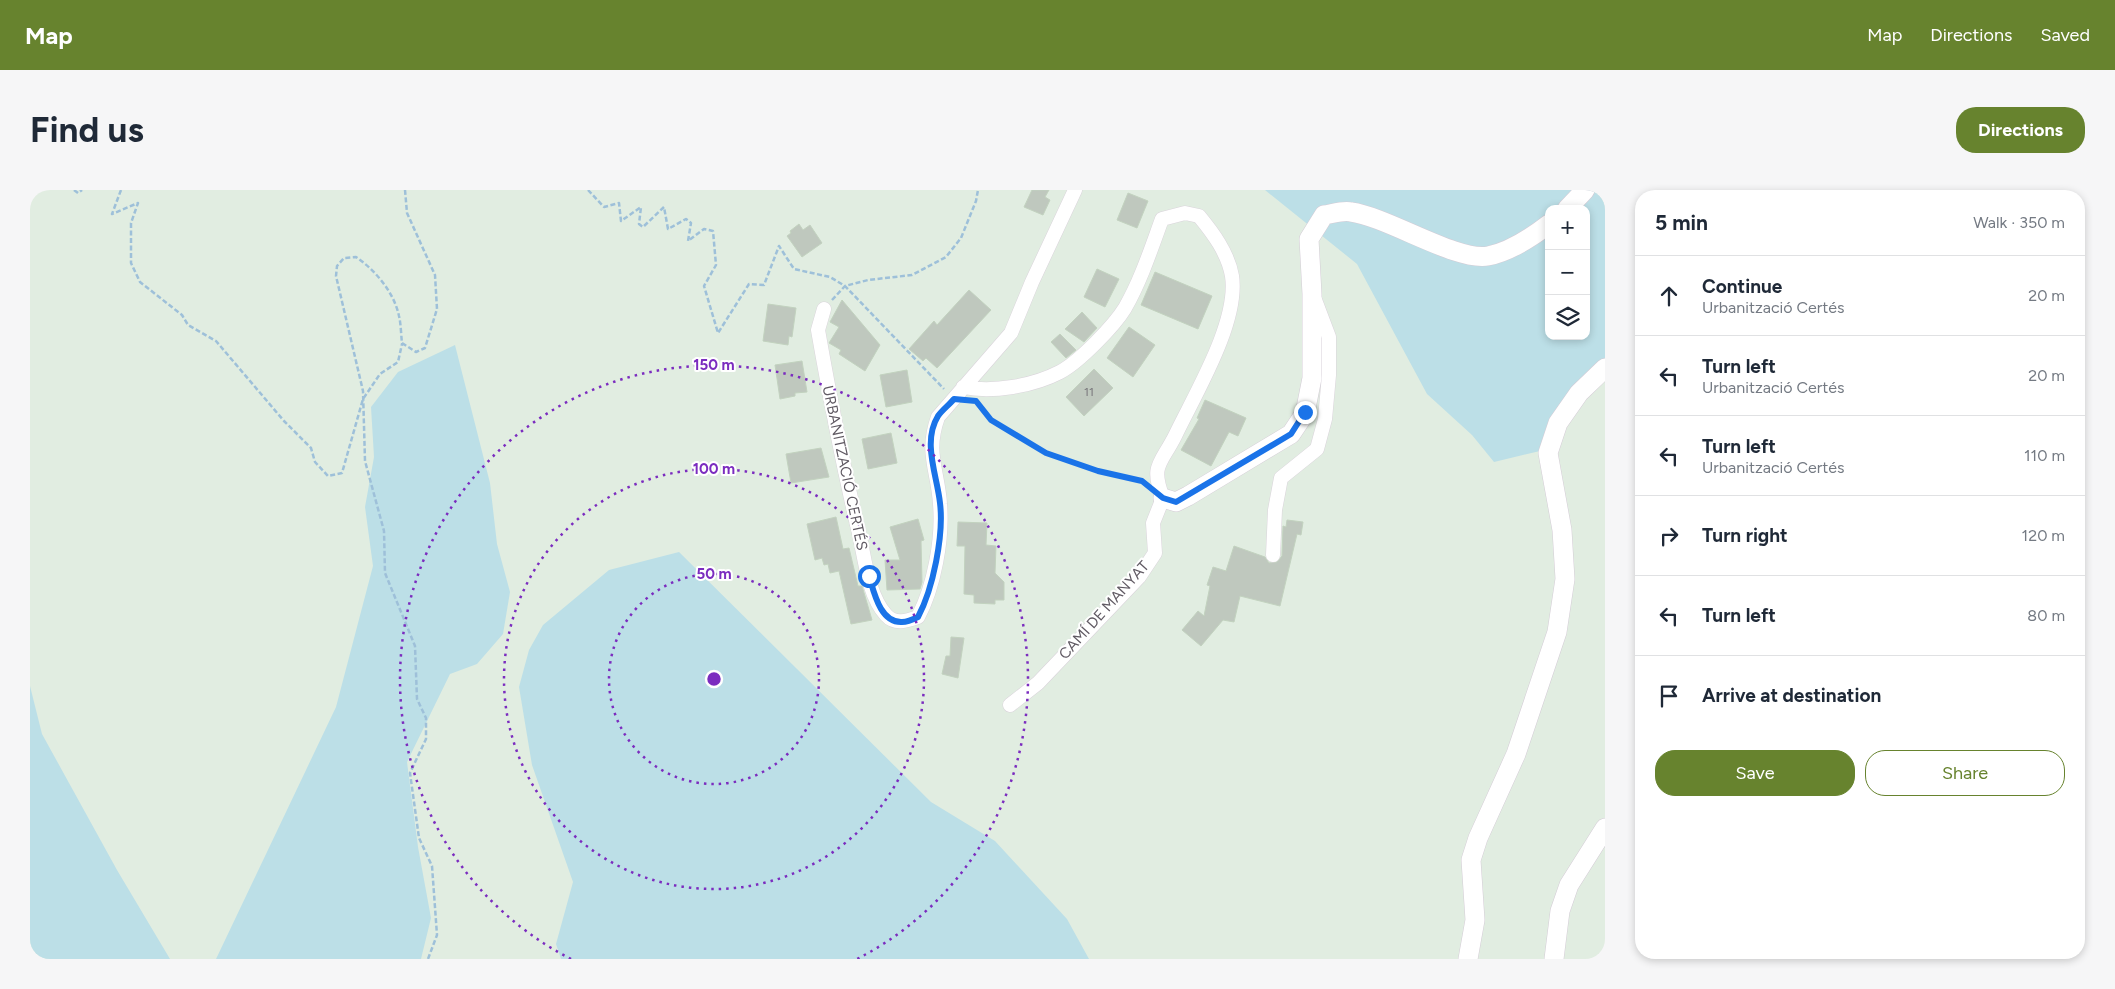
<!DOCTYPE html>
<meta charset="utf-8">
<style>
:root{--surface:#fff;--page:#f6f6f7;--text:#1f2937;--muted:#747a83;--line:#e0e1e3;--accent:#67832e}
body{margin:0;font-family:Figtree,sans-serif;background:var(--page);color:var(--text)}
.controls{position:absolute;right:15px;top:15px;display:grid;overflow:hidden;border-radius:10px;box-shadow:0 2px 8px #0003}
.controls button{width:45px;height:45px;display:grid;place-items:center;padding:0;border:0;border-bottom:1px solid var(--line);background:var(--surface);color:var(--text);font:25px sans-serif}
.stop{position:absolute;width:15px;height:15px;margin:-11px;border:4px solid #1a73e8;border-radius:50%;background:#fff}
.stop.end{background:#1a73e8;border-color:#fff;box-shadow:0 1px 5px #0008}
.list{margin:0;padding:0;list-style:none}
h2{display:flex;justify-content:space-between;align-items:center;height:65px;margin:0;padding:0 20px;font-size:21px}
h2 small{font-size:16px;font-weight:400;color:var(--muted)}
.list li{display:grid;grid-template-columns:32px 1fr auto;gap:15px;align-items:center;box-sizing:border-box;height:80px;padding:0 20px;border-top:1px solid var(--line)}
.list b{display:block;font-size:19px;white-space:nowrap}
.list p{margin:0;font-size:16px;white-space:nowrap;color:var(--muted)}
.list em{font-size:16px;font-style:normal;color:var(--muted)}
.actions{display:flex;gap:10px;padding:15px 20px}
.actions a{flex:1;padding:11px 0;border:1px solid var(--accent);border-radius:20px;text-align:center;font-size:18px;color:var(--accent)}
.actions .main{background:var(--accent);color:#fff}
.icon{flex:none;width:28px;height:28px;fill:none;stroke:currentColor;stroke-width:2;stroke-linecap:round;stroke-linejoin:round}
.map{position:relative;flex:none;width:1575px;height:769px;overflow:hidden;border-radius:20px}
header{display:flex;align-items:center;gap:30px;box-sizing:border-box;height:70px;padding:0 25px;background:var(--accent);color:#fff}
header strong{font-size:24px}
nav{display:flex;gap:28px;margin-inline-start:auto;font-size:18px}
.intro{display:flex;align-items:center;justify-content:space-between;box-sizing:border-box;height:120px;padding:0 30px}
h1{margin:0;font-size:35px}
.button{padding:12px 22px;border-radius:20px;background:var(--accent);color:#fff;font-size:18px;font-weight:700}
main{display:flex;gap:30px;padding:0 30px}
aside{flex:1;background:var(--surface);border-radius:20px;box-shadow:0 2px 8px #0003}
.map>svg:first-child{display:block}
.green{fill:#bcdfe7;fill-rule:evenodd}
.building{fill:#bfc8be;stroke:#c2d2bf}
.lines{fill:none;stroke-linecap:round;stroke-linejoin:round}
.street-casing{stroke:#dad4db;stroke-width:15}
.secondary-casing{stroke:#d4ccd6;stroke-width:20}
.path{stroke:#9ec0d9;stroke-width:2.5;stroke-dasharray:5 2.5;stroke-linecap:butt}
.street{stroke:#fff;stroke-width:14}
.secondary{stroke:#fff;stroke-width:19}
.route{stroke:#1a73e8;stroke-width:6}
.ring{fill:none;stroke:#7b2cbf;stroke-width:2.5;stroke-dasharray:2.5 5}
.labels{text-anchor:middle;stroke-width:4;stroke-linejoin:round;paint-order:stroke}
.number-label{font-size:12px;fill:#78767a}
.street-label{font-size:15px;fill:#605a63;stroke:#fff}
.centre{fill:#7b2cbf;stroke:#fff;stroke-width:2.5}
.ring-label{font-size:15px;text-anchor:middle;font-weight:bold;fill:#7b2cbf;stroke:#fff;stroke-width:4;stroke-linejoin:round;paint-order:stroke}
</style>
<header>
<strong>Map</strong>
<nav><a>Map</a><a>Directions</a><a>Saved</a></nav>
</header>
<div class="intro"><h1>Find us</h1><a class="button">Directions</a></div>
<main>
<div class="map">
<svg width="1575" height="769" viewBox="0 0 1575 769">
<rect width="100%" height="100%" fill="#e1ede1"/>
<path class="green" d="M 1235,0 L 1575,0 L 1575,187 L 1510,261 L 1464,272 L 1442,245 L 1397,204 L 1327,74 ZM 1519,19 L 1556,19 L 1556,146 L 1519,146 Z
M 425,155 L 460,293 L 467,354 L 480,402 L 473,444 L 447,474 L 420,484 L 377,572 L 388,657 L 401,728 L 391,769 L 186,769 L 306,517 L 343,376 L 335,317 L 344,267 L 341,217 L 368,182 Z
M 649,362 L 901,612 L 965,651 L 1037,729 L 1059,769 L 531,769 L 526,754 L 543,692 L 502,575 L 489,497 L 499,460 L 513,435 L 579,380 Z
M 0,496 L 12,544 L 87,680 L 140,769 L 0,769 Z"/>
<path class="building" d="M 1002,0 L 1019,0 L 1015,7 L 1020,10 L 1013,25 L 994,17 Z
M 1098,3 L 1118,11 L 1107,38 L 1087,30 Z
M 769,34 L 773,40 L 780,35 L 792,53 L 772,67 L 757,46 L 761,43 L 760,41 Z
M 1067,79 L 1089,89 L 1075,117 L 1054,107 Z
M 1125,82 L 1182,106 L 1168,139 L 1111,115 Z
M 939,100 L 961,120 L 907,178 L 896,168 L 893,171 L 879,159 L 904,131 L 907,135 Z
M 812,110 L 850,155 L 835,181 L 809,164 L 811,160 L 799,153 L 809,137 L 800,132 Z
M 738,114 L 766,118 L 762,147 L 759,146 L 758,155 L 733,151 Z
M 1052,122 L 1067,138 L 1054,152 L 1035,139 Z
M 1099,137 L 1125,155 L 1103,187 L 1077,168 Z
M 1030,144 L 1046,160 L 1036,168 L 1021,152 Z
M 772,171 L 777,202 L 765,203 L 765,206 L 750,209 L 745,175 Z
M 1064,179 L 1083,198 L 1054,226 L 1036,207 Z
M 877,180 L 882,212 L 856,217 L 850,185 Z
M 1175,210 L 1216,228 L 1208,246 L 1199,242 L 1181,276 L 1151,260 L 1169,229 L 1167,228 Z
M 861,243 L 867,273 L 838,279 L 832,249 Z
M 791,258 L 799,287 L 761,293 L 756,264 Z
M 806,327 L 813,359 L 819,358 L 828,396 L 832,396 L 842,430 L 821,434 L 809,381 L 800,383 L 798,374 L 794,375 L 792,368 L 785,370 L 777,334 Z
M 888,329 L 894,350 L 891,351 L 892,392 L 890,399 L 857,400 L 855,370 L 870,370 L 860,337 Z
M 1257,330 L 1273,332 L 1271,345 L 1267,344 L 1250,416 L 1210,406 L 1204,432 L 1193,430 L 1171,456 L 1152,440 L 1168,421 L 1174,426 L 1180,396 L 1177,395 L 1183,377 L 1196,381 L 1204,356 L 1235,367 L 1239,373 L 1247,372 L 1252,366 L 1253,336 L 1256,337 Z
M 928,332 L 957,333 L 956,355 L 966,356 L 965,383 L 974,392 L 974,410 L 965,410 L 965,414 L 944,413 L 944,405 L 934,404 L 935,356 L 927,356 Z
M 921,447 L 934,448 L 928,488 L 912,484 L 916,466 L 920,466 Z"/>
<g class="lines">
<g class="street-casing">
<path id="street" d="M 794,119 L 788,140 C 800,208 813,276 829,343 C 835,369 838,405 856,425 C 865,435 877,431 888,427 C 904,397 913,349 910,314 C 908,280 895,263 908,227 L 981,143 L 1002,92 L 1045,0
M 933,197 C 963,203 1003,196 1030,182 C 1049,172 1084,136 1095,118 C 1111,90 1121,59 1132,29 L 1155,23 L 1169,26 C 1183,43 1198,63 1202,86 C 1209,132 1165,204 1145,246 C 1131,274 1120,275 1133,308 L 1123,333 L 1125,363 L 1109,387 L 1008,493 L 980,515
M 1243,365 L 1245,320 L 1251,288 L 1287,259 L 1295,229 L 1299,185 L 1299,147 L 1285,110"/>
</g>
<g class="secondary-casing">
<path id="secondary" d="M 1537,19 L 1555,0
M 1133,308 L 1146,312 L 1158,306 L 1261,244 L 1275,223 L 1282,188 L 1282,104 L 1279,49 L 1294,25 C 1302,24 1313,20 1321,22 C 1358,27 1427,72 1458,66 C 1479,62 1502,47 1519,34
M 1438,769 L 1445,730 L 1441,670 L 1448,648 L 1486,564 L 1527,442 L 1535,389 L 1532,340 L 1518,263 L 1528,233 L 1549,203 L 1575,178
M 1524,769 L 1530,721 L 1539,695 L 1575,638"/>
</g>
<path class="path" d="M 44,0 L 48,3 L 52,0
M 91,0 L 82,24 L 108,13 L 101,33 L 101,73 L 110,92 L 152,125 L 158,135 L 186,151 L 254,231 L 281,258 L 285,272 L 298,286 L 312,283 L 333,209 L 350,184 L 368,172 L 372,154
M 375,0 L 377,23 L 405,85 L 407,119 L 395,158 L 386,162 L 372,153 C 371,145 371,134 369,126 C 364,102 345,80 326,67 L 314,68 L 307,76 L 306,86 L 333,201 L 335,271 L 354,341 L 355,383 L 385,456 L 387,509 L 396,528 L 396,549 L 380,583 L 389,648 L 402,676 L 407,745 L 398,769
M 558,0 L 574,17 L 589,13 L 591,31 L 611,17 L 609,34 L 613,37 L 634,17 L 638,39 L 656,29 L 661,33 L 658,51 L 674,39 L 683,41 L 686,75 L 674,96 L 688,143 L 719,94 L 734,95 L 749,56 L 764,79 L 800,87 L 815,96 L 914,199
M 802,110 L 815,96 L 838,90 L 882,85 L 916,67 L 931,48 L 946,11 L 948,0
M 947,212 L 961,230 L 1016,263 L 1068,281 L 1113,292"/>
<use href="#street" class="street"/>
<use href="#secondary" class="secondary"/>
</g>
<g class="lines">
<path class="route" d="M 839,386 C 844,402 850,433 872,432 C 877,432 884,429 888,427 C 903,399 914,345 910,313 C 907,285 892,252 908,226 C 912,220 919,215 924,209 L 946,211 L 961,230 L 1016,263 L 1068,281 L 1112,291 L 1133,308 L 1146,312 L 1261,244 L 1275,222"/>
</g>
<g class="ring">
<circle cx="684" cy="489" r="105"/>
<circle cx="684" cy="489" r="210"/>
<path d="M541 769A314 314 0 1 1 827 769"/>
</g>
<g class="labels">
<g class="number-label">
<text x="1059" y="206">11</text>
</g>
<g class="street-label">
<text transform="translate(815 278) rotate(78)" y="5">URBANITZACIÓ CERTÉS</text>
<text transform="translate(1074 420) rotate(-48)" y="5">CAMÍ DE MANYAT</text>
</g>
</g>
<circle cx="684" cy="489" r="8" class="centre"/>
<g class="ring-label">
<text x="684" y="180">150 m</text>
<text x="684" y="284">100 m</text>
<text x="684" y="389">50 m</text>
</g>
</svg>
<div class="controls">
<button>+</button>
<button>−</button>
<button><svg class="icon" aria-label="layers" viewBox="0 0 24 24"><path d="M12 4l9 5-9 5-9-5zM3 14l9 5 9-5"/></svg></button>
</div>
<div class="stop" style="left:839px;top:386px"></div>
<div class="stop end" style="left:1275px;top:222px"></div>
</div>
<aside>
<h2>5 min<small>Walk · 350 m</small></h2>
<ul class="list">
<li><svg class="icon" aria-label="ahead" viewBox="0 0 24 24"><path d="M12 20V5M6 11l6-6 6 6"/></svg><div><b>Continue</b><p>Urbanització Certés</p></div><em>20 m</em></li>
<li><svg class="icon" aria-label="left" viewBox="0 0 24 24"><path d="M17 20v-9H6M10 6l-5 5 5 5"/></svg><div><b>Turn left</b><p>Urbanització Certés</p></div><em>20 m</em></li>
<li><svg class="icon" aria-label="left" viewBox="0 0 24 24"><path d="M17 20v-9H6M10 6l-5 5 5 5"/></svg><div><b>Turn left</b><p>Urbanització Certés</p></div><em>110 m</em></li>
<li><svg class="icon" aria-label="right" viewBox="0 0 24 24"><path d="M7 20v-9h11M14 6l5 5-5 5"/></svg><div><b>Turn right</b></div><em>120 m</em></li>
<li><svg class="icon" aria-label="left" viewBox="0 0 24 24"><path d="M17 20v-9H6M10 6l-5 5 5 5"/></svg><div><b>Turn left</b></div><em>80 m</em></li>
<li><svg class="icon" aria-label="arrive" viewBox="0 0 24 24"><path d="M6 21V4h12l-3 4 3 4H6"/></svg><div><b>Arrive at destination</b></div></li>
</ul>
<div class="actions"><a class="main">Save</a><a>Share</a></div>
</aside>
</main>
